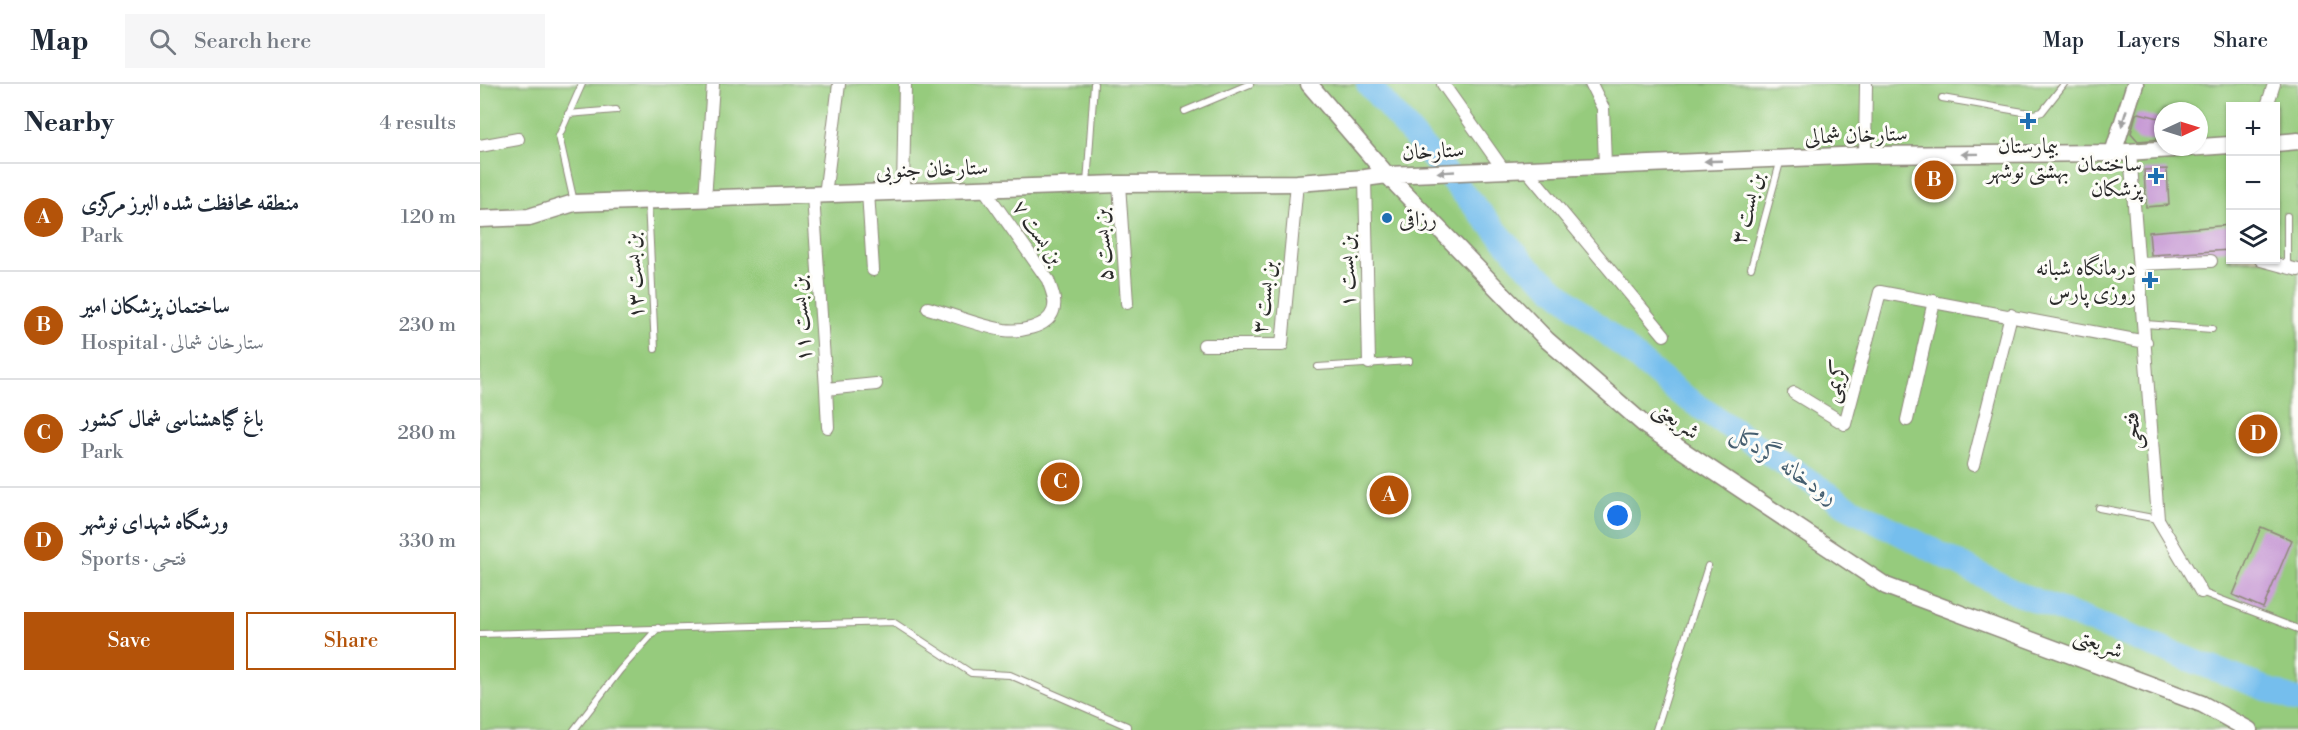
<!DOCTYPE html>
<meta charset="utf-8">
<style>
:root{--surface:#fff;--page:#f6f6f7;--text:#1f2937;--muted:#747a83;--line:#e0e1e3;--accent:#b45309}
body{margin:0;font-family:"Libre Bodoni",Amiri,serif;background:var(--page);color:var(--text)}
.controls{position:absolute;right:18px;top:18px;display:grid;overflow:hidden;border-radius:0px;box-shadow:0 2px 4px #0004}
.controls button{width:54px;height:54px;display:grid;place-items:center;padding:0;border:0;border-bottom:2px solid var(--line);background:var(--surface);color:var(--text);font:30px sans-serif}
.compass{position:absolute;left:1674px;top:18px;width:54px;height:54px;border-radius:50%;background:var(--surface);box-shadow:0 2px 4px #0004;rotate:86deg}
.you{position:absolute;left:1138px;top:432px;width:21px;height:21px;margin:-15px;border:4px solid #fff;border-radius:50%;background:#1a73e8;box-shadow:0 0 0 9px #1a73e833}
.badge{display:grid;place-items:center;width:39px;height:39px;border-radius:50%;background:var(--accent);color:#fff;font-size:20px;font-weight:700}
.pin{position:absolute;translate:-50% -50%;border:3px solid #fff;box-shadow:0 2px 6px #0006}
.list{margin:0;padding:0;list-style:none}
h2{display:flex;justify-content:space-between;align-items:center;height:78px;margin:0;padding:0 24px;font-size:26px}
h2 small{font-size:20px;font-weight:400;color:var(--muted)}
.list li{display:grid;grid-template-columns:39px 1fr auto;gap:18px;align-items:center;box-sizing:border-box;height:108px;padding:0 24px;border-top:2px solid var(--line)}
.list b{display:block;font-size:22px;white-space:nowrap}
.list p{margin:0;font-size:20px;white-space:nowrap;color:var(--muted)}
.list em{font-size:20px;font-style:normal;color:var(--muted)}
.actions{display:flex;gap:12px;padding:18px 24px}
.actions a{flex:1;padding:14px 0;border:2px solid var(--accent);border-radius:0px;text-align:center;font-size:21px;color:var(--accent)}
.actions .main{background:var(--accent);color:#fff}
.icon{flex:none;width:33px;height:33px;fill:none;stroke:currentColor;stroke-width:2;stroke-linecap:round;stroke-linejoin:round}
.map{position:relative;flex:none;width:1818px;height:646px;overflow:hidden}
header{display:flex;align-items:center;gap:36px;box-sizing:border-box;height:84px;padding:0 30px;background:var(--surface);border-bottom:2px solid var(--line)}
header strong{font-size:28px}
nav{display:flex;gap:33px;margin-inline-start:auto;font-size:21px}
.search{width:420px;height:54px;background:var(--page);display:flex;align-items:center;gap:15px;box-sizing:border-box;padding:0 21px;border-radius:0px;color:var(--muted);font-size:22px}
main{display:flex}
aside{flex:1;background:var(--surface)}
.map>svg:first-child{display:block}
.green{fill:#96cb7d;stroke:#607b54;stroke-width:1.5;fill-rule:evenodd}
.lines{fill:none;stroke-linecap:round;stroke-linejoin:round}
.river{stroke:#75beed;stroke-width:24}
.building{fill:#c89bd5}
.lane-casing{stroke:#8e887a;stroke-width:8}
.street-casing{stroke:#8e887a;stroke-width:14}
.secondary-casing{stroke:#8e887a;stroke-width:19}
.lane{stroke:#fff;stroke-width:6}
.street{stroke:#fff;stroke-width:12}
.secondary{stroke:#fff;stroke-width:16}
.oneway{fill:#a0a0a0}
.poi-dot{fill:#1f6fb2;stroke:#fdfcf7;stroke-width:2}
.labels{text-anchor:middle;stroke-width:6;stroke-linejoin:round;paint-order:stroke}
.street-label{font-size:22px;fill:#2b2b2b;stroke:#fdfcf7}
.poi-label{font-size:22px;fill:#2b2b2b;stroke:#fdfcf7;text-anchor:end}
.water-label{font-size:24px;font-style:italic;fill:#455e6f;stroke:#fdfcf7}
</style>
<header>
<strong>Map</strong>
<div class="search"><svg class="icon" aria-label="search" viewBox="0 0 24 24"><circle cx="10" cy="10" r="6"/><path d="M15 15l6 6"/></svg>Search here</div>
<nav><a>Map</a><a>Layers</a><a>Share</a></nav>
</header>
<main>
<aside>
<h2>Nearby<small>4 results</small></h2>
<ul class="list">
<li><span class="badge">A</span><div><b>منطقه محافظت شده البرز مرکزی</b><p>Park</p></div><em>120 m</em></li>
<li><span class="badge">B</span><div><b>ساختمان پزشکان امیر</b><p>Hospital · ستارخان شمالی</p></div><em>230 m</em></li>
<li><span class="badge">C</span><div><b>باغ گیاهشناسی شمال کشور</b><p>Park</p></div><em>280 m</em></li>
<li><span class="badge">D</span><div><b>ورشگاه شهدای نوشهر</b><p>Sports · فتحی</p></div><em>330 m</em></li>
</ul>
<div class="actions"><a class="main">Save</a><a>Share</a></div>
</aside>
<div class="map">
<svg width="1818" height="646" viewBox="0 0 1818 646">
<rect width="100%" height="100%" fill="#fdfcf7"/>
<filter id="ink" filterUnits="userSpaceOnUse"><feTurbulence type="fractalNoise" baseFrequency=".0167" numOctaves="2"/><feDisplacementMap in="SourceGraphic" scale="12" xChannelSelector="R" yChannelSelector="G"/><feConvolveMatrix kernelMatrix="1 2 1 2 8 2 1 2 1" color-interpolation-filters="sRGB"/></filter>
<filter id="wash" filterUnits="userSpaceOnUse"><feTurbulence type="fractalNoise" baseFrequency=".008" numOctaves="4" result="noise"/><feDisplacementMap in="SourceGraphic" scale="24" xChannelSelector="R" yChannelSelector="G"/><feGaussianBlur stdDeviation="1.35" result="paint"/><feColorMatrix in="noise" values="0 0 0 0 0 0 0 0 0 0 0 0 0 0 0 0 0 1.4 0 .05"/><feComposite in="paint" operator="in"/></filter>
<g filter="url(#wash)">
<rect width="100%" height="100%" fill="#f1e5c9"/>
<path class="green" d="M 0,0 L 1818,0 L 1818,646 L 0,646 ZM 1750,22 L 1796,22 L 1796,176 L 1750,176 ZM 1683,27 L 1719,27 L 1719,63 L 1683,63 Z"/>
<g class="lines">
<path class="river" d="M 888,0 L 1046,181 L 1196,307 L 1365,421 L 1536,509 L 1818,617"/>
</g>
<g id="blocks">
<path class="building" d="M 1659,29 L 1683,35 L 1683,55 L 1658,57 L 1651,49 L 1656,30 Z
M 1687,85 L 1689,121 L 1666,123 L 1664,86 Z
M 1750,141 L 1750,166 L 1671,171 L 1669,148 Z
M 1781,443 L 1812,456 L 1783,524 L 1753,511 Z"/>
</g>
</g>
<g filter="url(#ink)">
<use href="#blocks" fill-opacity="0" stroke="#8e887a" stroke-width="1.5"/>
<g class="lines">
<g class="lane-casing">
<path id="lane" d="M 1462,14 L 1555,30 L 1562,28 L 1584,0
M 705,27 L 770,0
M 88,30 L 136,26
M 607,100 L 614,0
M 168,117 L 175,265
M 94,118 L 79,52 L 102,0
M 1807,182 L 1807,132
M 1271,184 L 1301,75
M 1665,240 L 1732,245
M 838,283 L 929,277
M 1619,424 L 1678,435
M 1721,508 L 1818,545
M 0,550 L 413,538 L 491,589 L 530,591 L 647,642 L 647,646
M 94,646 L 140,586 L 178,544
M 1176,646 L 1228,482"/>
</g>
<g class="street-casing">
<path id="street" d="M 963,0 L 1023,85
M 1111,0 L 1123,24 L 1125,81
M 1787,22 L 1794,0
M 0,62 L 38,55
M 1650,68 L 1678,435 L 1721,508
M 1385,71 L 1386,0
M 1045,84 L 1184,251
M 885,94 L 889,279
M 639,100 L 647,219
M 423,106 L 425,0
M 388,108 L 393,186
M 345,111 L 359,0
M 333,112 L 346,305 L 396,300
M 225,115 L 233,0
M 1781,176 L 1818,186
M 1660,180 L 1731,177
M 448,224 C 473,231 499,242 524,246 C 539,248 567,244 573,227 C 577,217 571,205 568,196 L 504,105
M 724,261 L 802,261 L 817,99
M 346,305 L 348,343
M 1314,309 L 1365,340 L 1400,208 L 1666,258
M 1427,336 L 1454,217
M 1493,381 L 1531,231"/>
</g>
<g class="secondary-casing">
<path id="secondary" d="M 829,0 L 907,91 L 1067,256 L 1166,342 L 1406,502 L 1722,620 L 1769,646
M 1796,59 L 1818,57
M 1633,69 L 1655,0
M 0,135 L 49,133 L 94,119 L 639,100 L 817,99 L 885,94 L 907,91 L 1385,71 L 1633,69 L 1750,61"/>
</g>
<use href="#lane" class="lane"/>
<use href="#street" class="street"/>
<use href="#secondary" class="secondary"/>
</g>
<defs><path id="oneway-solid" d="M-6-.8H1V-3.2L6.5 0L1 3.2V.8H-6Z" transform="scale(1.5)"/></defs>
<g class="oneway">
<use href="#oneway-solid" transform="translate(1644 34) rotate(107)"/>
<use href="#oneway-solid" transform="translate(1490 70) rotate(179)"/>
<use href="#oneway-solid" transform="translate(1233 77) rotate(178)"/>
<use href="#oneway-solid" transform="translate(966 88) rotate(177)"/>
</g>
</g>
<g class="poi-dot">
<path d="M1545 28h6v6h6v6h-6v6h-6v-6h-6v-6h6z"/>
<path d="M1673 83h6v6h6v6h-6v6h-6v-6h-6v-6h6z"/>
<circle cx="907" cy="134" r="6"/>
<path d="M1667 187h6v6h6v6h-6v6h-6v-6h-6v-6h6z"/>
</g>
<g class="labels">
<g class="street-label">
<text transform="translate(1376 50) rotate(-2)" y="8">ستارخان شمالی</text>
<text transform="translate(953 66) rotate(-3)" y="8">ستارخان</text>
<text transform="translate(452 84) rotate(-2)" y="8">ستارخان جنوبی</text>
<text transform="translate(1266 124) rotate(-75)" y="8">بن بست ۳</text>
<text transform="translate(559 148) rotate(56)" y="8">بن بست ۷</text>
<text transform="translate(622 161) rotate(-94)" y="8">بن بست ۵</text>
<text transform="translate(866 187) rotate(-91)" y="8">بن بست ۱</text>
<text transform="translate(153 192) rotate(-93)" y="8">بن بست ۱۳</text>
<text transform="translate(783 213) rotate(-82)" y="8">بن بست ۳</text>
<text transform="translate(320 235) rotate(-94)" y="8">بن بست ۱۱</text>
<text transform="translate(1354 297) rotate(-75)" y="8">کریمی</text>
<text transform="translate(1197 335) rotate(35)" y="8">شریعتی</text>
<text transform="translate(1651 347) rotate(-94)" y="8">فتحی</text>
<text transform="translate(1619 558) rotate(21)" y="8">شریعتی</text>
</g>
<g class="poi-label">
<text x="1548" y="69" text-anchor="middle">بیمارستان<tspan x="1548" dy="25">بهشتی نوشهر</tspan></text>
<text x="1662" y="87">ساختمان<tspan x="1662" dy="25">پزشکان</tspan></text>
<text x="919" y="142" text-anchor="start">رزاقی</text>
<text x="1656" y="191">درمانگاه شبانه<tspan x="1656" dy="25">روزی پارس</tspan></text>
</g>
<g class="water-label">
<text transform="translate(1305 380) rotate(34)" y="8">رودخانه گردکل</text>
</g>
</g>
</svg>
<div class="controls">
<button>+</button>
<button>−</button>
<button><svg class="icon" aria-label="layers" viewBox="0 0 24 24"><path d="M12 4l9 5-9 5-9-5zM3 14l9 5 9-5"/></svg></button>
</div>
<svg class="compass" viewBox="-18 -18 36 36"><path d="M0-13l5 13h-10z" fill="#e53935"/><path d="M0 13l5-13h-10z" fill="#747a83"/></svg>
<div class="you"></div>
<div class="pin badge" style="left:909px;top:411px">A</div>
<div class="pin badge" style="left:1454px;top:96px">B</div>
<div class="pin badge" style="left:580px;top:398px">C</div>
<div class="pin badge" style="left:1778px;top:350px">D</div>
</div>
</main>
